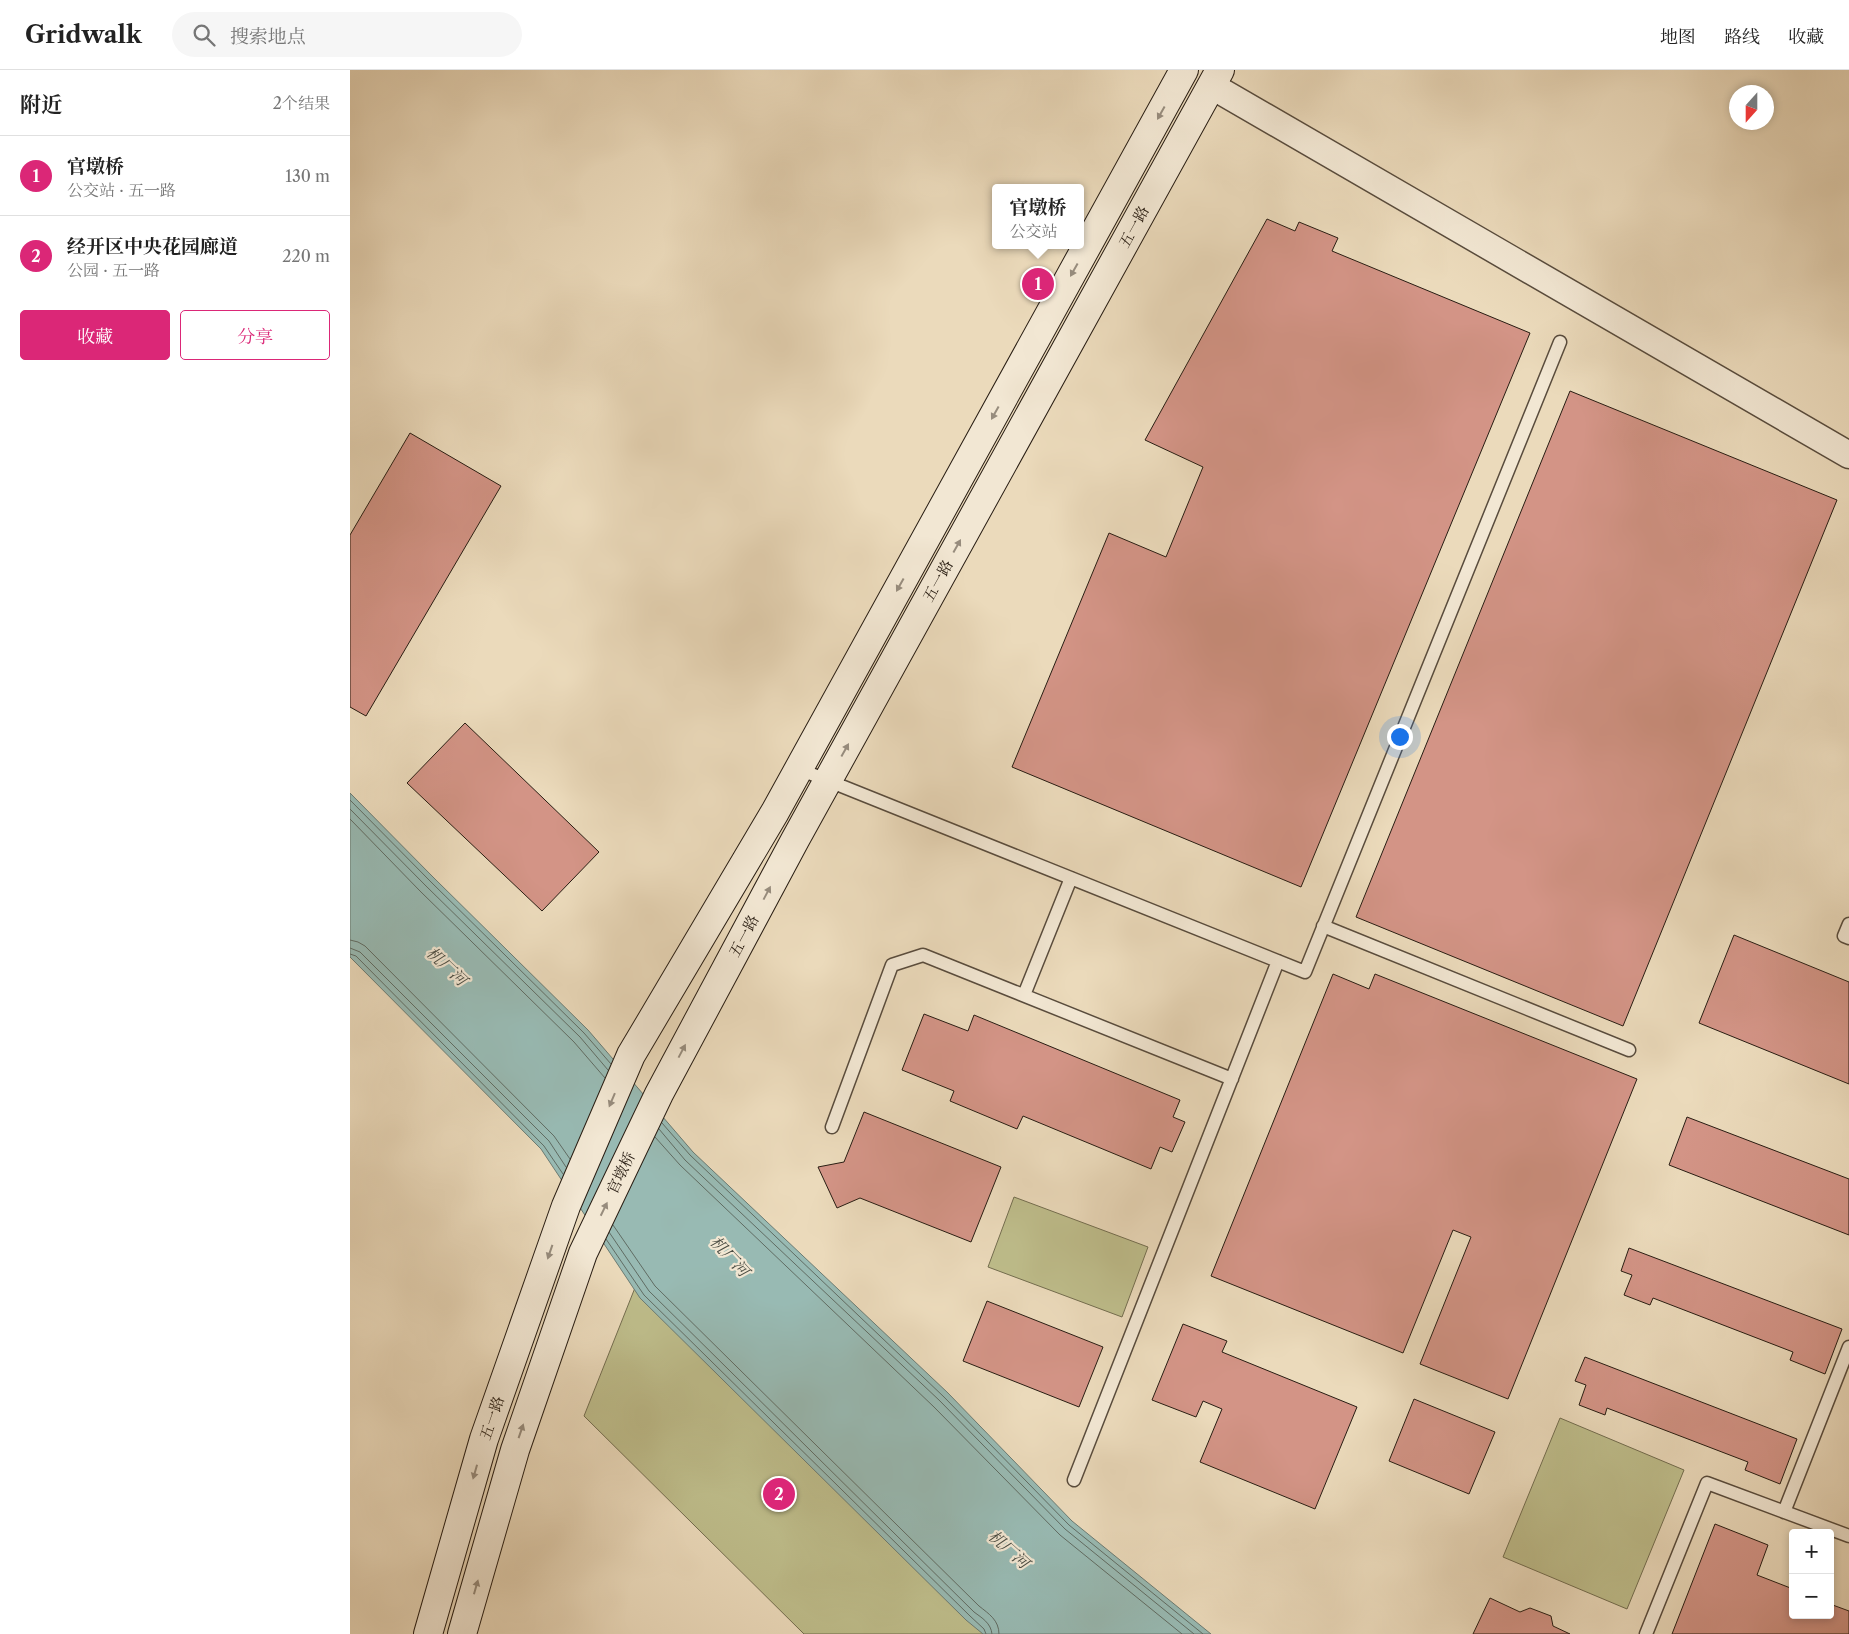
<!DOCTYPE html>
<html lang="zh">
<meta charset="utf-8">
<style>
:root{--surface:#fff;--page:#f6f6f6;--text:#222;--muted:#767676;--line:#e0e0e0;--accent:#db2777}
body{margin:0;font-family:"Libre Caslon Text","Noto Serif SC",serif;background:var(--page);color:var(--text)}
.controls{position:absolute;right:15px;bottom:15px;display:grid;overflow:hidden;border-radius:5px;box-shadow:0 2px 8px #0003}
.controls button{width:45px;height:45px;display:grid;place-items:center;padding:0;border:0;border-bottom:1px solid var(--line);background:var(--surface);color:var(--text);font:25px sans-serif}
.compass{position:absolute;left:1379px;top:15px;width:45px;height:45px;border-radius:50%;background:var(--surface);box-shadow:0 2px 8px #0003;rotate:201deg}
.you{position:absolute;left:1049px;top:666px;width:18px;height:18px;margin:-12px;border:4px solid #fff;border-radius:50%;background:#1a73e8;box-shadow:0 0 0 8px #1a73e833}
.badge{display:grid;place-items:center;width:32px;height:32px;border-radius:50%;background:var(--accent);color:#fff;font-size:16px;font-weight:700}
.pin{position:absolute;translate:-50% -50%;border:2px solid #fff;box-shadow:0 1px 5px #0006}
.popup{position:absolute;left:642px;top:114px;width:92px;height:65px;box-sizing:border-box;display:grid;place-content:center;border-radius:5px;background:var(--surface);filter:drop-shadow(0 1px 4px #0005);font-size:16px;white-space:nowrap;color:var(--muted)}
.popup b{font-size:19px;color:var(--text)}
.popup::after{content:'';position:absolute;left:50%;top:100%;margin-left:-10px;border:10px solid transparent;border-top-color:var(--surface)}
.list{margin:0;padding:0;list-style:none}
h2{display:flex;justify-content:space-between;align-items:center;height:65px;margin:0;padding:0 20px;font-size:21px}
h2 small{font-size:16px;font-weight:400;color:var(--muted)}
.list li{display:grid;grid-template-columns:32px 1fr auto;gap:15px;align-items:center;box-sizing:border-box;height:80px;padding:0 20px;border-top:1px solid var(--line)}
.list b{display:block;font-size:19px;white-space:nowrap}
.list p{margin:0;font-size:16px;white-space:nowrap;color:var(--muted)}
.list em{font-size:16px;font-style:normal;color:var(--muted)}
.actions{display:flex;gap:10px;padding:15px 20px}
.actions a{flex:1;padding:11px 0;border:1px solid var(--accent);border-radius:5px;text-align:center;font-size:18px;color:var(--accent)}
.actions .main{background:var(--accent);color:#fff}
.icon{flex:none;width:28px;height:28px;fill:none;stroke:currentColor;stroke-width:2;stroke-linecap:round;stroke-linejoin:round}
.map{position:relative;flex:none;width:1499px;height:1564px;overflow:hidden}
header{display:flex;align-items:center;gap:30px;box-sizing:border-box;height:70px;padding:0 25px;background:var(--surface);border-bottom:1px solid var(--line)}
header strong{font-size:24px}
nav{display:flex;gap:28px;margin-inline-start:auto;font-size:18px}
.search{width:350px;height:45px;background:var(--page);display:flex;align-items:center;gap:12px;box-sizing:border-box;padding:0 18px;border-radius:28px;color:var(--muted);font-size:19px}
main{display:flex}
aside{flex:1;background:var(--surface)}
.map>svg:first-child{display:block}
.green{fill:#bebd8b;stroke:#736d4f}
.water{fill:#98bab3;stroke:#6b7b73}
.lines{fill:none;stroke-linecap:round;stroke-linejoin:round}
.shore{stroke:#606c63;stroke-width:1}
.building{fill:#d39486;stroke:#281d13}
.service-casing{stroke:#594c3d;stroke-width:15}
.minor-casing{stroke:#594c3d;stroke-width:29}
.secondary-casing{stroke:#281d13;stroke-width:30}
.service{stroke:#f2e7d3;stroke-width:12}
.minor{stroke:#f2e7d3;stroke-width:26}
.secondary{stroke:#f2e7d3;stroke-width:28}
.oneway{fill:#978c7d}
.labels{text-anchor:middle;stroke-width:4.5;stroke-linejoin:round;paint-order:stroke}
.street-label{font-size:15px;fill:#281d13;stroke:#f2e7d3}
.water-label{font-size:16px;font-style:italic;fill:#4a4c43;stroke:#f2e7d3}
</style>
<header>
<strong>Gridwalk</strong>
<div class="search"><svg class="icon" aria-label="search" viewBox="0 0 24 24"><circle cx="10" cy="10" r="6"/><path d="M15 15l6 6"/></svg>搜索地点</div>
<nav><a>地图</a><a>路线</a><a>收藏</a></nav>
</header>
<main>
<aside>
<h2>附近<small>2个结果</small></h2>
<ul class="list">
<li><span class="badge">1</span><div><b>官墩桥</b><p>公交站 · 五一路</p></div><em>130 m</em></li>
<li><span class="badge">2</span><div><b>经开区中央花园廊道</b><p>公园 · 五一路</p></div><em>220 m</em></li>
</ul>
<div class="actions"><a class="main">收藏</a><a>分享</a></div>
</aside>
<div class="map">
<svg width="1499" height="1564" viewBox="0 0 1499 1564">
<rect width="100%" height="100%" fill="#ebdabb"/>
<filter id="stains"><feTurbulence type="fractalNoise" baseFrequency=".004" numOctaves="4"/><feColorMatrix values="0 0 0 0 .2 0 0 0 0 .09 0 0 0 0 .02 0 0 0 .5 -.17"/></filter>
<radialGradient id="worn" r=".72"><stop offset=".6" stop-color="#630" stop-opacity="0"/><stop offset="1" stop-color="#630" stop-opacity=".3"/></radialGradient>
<path class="green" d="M 664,1127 L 798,1177 L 772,1247 L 638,1197 Z
M 302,1175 L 697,1564 L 454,1564 L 234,1346 Z
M 1210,1348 L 1334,1400 L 1277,1539 L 1153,1487 Z"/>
<path class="water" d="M 0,723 L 84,808 L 238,960 L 343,1082 L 598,1323 L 722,1451 L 861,1564 L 633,1564 L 616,1550 L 290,1228 L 191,1079 L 0,887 Z"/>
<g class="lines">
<path class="shore" d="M 0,730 L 80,811 L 234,963 L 261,994
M 0,739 L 76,816 L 230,967 L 258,1000
M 0,749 L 70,821 L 224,972 L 255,1008
M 0,870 L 8,872 L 15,876 L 204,1066 L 220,1089
M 0,878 L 10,882 L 199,1071 L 216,1097
M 0,884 L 6,886 L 194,1076 L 213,1104
M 312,1053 L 340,1085 L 594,1327 L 719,1455 L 853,1564
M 309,1059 L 335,1090 L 590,1331 L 715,1459 L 844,1564
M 305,1067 L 330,1095 L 584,1337 L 710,1465 L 832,1564
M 263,1155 L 305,1216 L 629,1536 C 639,1544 649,1550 649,1564
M 259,1162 L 299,1221 L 624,1542 C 632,1548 641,1553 642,1564
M 256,1169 L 294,1225 L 620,1546 L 634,1559 L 636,1564"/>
</g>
<path class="building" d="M 917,149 L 945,161 L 949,152 L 988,168 L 982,181 L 1180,263 L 951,817 L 662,697 L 759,463 L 816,487 L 853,397 L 795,370 Z
M 1220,321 L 1487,430 L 1273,956 L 1006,847 Z
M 60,363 L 151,416 L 16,646 L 0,637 L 0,465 Z
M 115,653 L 249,782 L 192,841 L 57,713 Z
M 1384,865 L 1499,912 L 1499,1014 L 1349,953 Z
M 983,904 L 1019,919 L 1025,904 L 1287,1009 L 1158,1329 L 1070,1294 L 1121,1167 L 1103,1160 L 1053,1283 L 861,1206 Z
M 574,944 L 618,961 L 624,945 L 830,1030 L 823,1047 L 835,1052 L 822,1082 L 810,1077 L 801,1099 L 673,1046 L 667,1059 L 600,1031 L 604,1021 L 552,1000 Z
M 514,1042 L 651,1097 L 621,1172 L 510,1128 L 487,1138 L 468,1097 L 494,1092 Z
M 1337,1047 L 1499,1109 L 1499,1165 L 1319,1095 Z
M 1279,1178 L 1492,1259 L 1475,1304 L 1440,1290 L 1443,1282 L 1303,1228 L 1300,1235 L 1274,1225 L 1282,1205 L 1271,1201 Z
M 637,1231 L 753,1277 L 729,1337 L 613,1291 Z
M 833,1254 L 877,1271 L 872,1282 L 1007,1337 L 965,1439 L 850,1392 L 872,1339 L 853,1331 L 846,1347 L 802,1330 Z
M 1235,1287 L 1447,1369 L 1430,1414 L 1395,1400 L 1398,1392 L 1257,1338 L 1255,1345 L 1229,1335 L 1236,1315 L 1225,1311 Z
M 1064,1329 L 1145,1362 L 1119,1424 L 1039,1391 Z
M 1365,1454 L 1418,1475 L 1407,1505 L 1443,1519 L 1443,1545 L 1480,1545 L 1480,1534 L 1499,1541 L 1499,1564 L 1322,1564 Z
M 1140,1528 L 1170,1542 L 1180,1538 L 1201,1546 L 1203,1556 L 1220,1564 L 1123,1564 Z"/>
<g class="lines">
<g class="service-casing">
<path id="service" d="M 449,699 L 955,902 L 1210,272
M 1499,854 L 1494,866 L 1499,868
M 973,856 L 1279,980
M 674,925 L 721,808
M 482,1057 L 542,895 L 573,885 L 882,1009
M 724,1410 L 928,891
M 1434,1442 L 1499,1277
M 1296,1564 L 1357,1413 L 1499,1466"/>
</g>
<g class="minor-casing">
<path id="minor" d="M 862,16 L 1499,385"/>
</g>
<g class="secondary-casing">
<path id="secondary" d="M 78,1564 L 134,1369 L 216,1136 L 281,985 L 425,742 L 834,0
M 112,1564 L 165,1380 L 233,1183 L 309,1024 L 445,770 L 870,0"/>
</g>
<use href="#service" class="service"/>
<use href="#minor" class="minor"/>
<use href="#secondary" class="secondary"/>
</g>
<defs><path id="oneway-solid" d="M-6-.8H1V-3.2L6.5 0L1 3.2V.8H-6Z" transform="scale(1.25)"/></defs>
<g class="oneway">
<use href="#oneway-solid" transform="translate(811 43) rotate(119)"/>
<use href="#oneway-solid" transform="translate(724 200) rotate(119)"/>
<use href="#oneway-solid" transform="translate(645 343) rotate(119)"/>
<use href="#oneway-solid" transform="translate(607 476) rotate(-61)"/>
<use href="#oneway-solid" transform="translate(550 515) rotate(119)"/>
<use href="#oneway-solid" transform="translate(495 680) rotate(-61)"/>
<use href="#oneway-solid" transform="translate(417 823) rotate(-62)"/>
<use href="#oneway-solid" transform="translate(332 981) rotate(-62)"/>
<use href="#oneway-solid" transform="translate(262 1030) rotate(113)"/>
<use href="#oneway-solid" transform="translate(254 1139) rotate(-64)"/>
<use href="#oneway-solid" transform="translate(200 1182) rotate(109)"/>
<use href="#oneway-solid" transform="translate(171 1361) rotate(-71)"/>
<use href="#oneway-solid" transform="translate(125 1402) rotate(106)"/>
<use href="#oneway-solid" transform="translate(126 1517) rotate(-74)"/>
</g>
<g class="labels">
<g class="street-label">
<text transform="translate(784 157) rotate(-61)" y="5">五一路</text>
<text transform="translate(588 511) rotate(-61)" y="5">五一路</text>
<text transform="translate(394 866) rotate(-62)" y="5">五一路</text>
<text transform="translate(271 1103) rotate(-64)" y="5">官墩桥</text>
<text transform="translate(142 1348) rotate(-71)" y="5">五一路</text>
</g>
<g class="water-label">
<text transform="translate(97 896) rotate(43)" y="6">机厂河</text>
<text transform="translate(380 1186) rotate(47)" y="6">机厂河</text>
<text transform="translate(659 1479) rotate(42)" y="6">机厂河</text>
</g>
</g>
<rect width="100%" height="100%" filter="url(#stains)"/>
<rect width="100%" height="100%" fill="url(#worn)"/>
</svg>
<div class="controls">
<button>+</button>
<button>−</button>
</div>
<svg class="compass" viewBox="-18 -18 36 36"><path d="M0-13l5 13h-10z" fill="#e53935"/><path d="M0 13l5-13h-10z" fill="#767676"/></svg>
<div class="you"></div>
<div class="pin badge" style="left:688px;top:214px">1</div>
<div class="popup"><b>官墩桥</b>公交站</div>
<div class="pin badge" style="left:429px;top:1424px">2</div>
</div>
</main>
